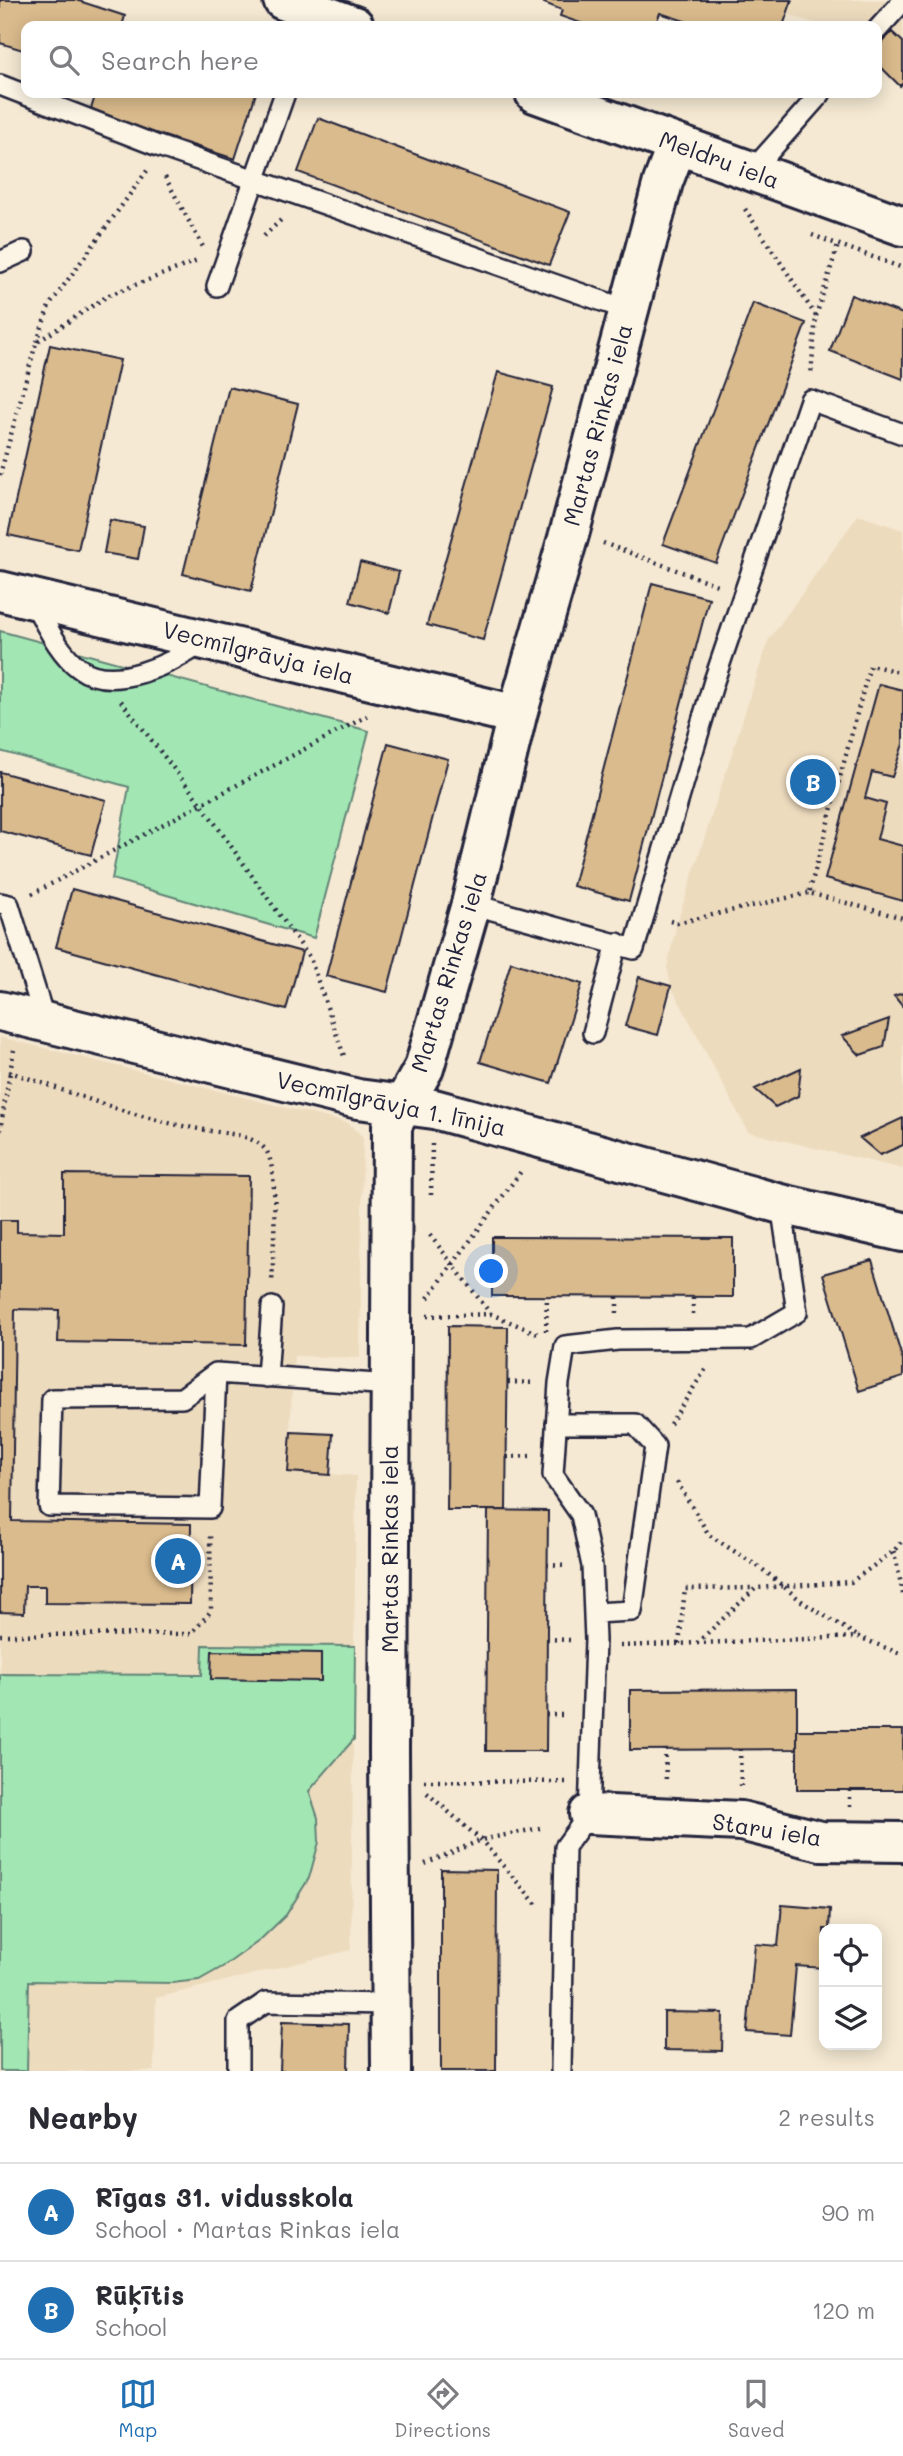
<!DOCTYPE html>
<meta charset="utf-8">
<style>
:root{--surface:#fff;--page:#f7f7f7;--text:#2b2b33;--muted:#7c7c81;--line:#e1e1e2;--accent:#1f6fb2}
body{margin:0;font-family:Mali,sans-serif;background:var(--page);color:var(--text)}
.controls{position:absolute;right:21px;bottom:21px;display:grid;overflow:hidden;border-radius:14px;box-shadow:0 4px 18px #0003}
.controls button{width:63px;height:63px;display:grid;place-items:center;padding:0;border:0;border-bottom:2px solid var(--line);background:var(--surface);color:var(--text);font:35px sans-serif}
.you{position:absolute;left:492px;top:1272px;width:24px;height:24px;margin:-18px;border:5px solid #fff;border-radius:50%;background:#1a73e8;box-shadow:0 0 0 10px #1a73e833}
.badge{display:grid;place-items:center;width:46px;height:46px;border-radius:50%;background:var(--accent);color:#fff;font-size:23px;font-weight:700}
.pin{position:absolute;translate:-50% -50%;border:4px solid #fff;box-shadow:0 2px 7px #0006}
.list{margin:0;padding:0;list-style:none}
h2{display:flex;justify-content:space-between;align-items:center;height:91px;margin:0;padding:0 28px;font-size:30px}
h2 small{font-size:23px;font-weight:400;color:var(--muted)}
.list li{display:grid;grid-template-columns:46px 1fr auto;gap:21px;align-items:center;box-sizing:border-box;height:98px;padding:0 28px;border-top:2px solid var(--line)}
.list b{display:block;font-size:26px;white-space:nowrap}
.list p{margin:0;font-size:23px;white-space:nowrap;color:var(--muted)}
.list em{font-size:23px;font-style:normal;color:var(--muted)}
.icon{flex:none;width:38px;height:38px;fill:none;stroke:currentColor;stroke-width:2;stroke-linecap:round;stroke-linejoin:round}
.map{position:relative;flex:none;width:903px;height:2071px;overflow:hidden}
.search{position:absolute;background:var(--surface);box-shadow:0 4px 18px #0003;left:21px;right:21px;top:21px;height:77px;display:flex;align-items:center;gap:18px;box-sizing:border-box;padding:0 24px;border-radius:14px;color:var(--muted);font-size:26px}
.sheet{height:287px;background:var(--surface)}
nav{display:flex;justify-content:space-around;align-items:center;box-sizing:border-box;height:98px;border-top:2px solid var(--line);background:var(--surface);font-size:19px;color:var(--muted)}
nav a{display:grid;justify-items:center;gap:4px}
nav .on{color:var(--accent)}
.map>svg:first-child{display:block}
.built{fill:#eddbbe}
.green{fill:#a2e7b3;stroke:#628477;stroke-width:2}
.building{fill:#dabb8d;stroke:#22223b;stroke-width:2}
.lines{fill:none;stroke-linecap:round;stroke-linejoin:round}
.service-casing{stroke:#22223b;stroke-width:24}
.minor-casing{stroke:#22223b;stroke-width:44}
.tertiary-casing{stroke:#22223b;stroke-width:44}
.path{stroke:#22223b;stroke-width:4.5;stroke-dasharray:2 5;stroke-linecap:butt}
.service{stroke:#fcf5e5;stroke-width:19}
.minor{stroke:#fcf5e5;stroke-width:38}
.tertiary{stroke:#fcf5e5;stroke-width:38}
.labels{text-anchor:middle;stroke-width:5;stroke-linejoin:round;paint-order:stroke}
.street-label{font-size:23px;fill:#22223b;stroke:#fcf5e5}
</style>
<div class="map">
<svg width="903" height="2071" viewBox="0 0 903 2071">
<rect width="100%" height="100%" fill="#f5e9d3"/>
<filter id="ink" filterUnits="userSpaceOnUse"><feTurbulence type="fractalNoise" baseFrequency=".0143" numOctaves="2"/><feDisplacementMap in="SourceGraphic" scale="14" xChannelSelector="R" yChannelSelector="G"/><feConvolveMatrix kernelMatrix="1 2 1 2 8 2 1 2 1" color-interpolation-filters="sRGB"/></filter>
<g filter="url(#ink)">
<path class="built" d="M 535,0 L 903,0 L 903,83 L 900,86 L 877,63 L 877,26 L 823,26 L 787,14 L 783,26 L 700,26 L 660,13 L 655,26 L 589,26 L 560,16 L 561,9 Z
M 858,515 L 903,530 L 903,1169 L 748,1132 L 671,986 L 667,967 L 677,923 L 768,641 Z
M 0,1037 L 348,1123 L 363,1137 L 360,1358 L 294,1356 L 288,1471 L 356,1476 L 351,1950 L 156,1998 L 154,2071 L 0,2071 Z"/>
<path class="green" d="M 0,631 L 369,731 L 314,938 L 112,879 L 129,787 L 0,751 Z
M 203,1645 L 355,1646 L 354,1739 L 309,1791 L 318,1818 L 319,1842 L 309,1878 L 286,1915 L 259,1941 L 224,1966 L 199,1980 L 172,1983 L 29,1981 L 27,2071 L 0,2071 L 0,1674 L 202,1675 Z"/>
<path class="building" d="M 0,0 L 76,0 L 125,16 L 122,26 L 26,26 L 26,51 L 0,43 Z
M 545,0 L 792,0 L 783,26 L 700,26 L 660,13 L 655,26 L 589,26 L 560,16 L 562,10 L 544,3 Z
M 892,32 L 903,42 L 903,83 L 900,86 L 877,63 L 877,47 Z
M 96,93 L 256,93 L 235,159 L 90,112 Z
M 318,118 L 570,212 L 549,265 L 298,172 Z
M 851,295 L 903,314 L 903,379 L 830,351 Z
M 753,303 L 806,323 L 716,563 L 663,544 Z
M 50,345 L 120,360 L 78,550 L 8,535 Z
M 498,372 L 553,387 L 483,640 L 427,625 Z
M 229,387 L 298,404 L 251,591 L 183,574 Z
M 110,520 L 144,526 L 138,559 L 104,553 Z
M 360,562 L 399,572 L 389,613 L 350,602 Z
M 652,583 L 709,598 L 629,901 L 573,886 Z
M 879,684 L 903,690 L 903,744 L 892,777 L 872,772 L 865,798 L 886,804 L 877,839 L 903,846 L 903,901 L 825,879 Z
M 388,743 L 448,759 L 387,992 L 326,976 Z
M 0,772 L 106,800 L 91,855 L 0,831 Z
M 72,889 L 302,952 L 286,1010 L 56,947 Z
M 511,962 L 582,984 L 551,1083 L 480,1062 Z
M 639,977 L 671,986 L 658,1035 L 625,1026 Z
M 903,993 L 903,1007 L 894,996 Z
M 889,1019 L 884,1047 L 860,1055 L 842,1036 Z
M 801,1068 L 798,1096 L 775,1107 L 755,1089 Z
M 903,1118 L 903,1145 L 880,1155 L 860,1138 Z
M 64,1174 L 249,1176 L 246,1345 L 58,1342 L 59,1310 L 15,1309 L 12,1521 L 191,1524 L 190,1604 L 45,1603 L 45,1586 L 25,1586 L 24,1613 L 0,1612 L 0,1220 L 17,1220 L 17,1232 L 64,1233 Z
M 492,1237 L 733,1238 L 733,1297 L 492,1296 Z
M 872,1260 L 903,1361 L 903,1377 L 859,1391 L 823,1274 Z
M 448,1326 L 508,1327 L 506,1510 L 447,1510 Z
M 291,1432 L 333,1434 L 330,1475 L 288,1472 Z
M 488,1510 L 548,1511 L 546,1751 L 486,1751 Z
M 212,1651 L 321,1653 L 321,1681 L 211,1679 Z
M 797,1689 L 797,1749 L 630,1750 L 630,1690 Z
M 797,1730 L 903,1730 L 903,1790 L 797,1790 Z
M 441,1869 L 497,1870 L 496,2071 L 441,2071 Z
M 782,1905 L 830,1909 L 829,1929 L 824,1929 L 824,1968 L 796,1966 L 790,2035 L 747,2032 L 755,1944 L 778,1946 Z
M 664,2012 L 723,2013 L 722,2051 L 664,2050 Z
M 282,2022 L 349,2024 L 348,2071 L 280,2071 Z"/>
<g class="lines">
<g class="service-casing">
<path id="service" d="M 877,30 L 903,1
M 0,85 L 158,146 L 628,310
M 752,171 L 821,93
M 0,262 L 24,251
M 217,286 L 285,93
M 34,601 C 44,623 59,653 79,668 C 113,693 173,663 203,642
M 0,903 L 9,905 L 45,1021
M 471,904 L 634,949 L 714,681 L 810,400 L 903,434
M 593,1033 L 617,943
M 216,1373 L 210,1508 L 49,1506 L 52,1399 L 182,1398 L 216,1373 L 391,1385
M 267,1377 L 272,1307
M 556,1424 L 635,1424 L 655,1446 L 632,1611 L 594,1613
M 238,2071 L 238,2021 L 266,2002 L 390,2004
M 561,2071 L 565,1847 L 589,1814 L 595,1640 L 592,1566 L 581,1515 L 553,1475 L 559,1383 L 565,1346 L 618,1340 L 751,1339 L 797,1312 L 781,1204"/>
</g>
<g class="minor-casing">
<path id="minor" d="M 0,591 L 517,715
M 0,1011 L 358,1099 L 434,1109 L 781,1204 L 903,1232
M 589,1814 L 741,1821 L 821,1841 L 903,1842
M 391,2071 L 389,1750 L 392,1125 L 424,1068 L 471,904 L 517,715 L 570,531 L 663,182 L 677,145"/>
</g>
<g class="tertiary-casing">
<path id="tertiary" d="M 283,0 L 354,26
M 535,93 L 903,226"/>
</g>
<path class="path" d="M 165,177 L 203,247
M 745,209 L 816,316 L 811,376
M 812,235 L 903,268
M 264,236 L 283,218
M 816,316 L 838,245
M 37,342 L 49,306 L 149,168
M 0,475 L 36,343 L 109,295 L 200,260
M 603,543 L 720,586
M 903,673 L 870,665 L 809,893 L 903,918
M 121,701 L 202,805 L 310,958 L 345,1059
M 32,894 L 367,716
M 670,921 L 677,923 L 809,893
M 14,1050 L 10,1072 C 73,1093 139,1120 205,1130 C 225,1134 250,1133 265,1149 C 280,1165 273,1256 272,1282
M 0,1131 L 10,1072
M 431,1195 L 432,1144
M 430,1235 L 490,1313
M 617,1297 L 617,1314
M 428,1298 L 522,1170
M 693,1298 L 693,1314
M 427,1316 L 491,1314 L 541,1335
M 546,1331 L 547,1296
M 508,1382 L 535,1383
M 670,1424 L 707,1367
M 507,1457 L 531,1456
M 677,1482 L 709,1535 L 762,1569 L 804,1603 L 859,1637
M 894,1551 L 903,1594
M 547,1565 L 567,1566
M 0,1635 L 191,1634 L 211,1611 L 210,1533
M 547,1639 L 570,1640
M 697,1643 L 756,1588 L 851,1582 L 894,1551 L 903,1539
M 679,1644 L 685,1589 L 755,1588
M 620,1646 L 859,1637 L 903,1655
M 546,1715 L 566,1715
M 665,1749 L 666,1783
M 740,1749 L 741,1787
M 424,1781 L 566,1782
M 850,1790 L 850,1807
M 427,1793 L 481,1840 L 538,1906
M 425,1864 L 481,1840 L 540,1828"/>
<use href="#service" class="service"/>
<use href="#minor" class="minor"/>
<use href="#tertiary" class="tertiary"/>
</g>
</g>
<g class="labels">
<g class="street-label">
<text transform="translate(719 160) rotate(20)" y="8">Meldru iela</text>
<text transform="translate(598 425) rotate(-75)" y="8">Martas Rinkas iela</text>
<text transform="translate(258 653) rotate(14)" y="8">Vecmīlgrāvja iela</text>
<text transform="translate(449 972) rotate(-73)" y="8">Martas Rinkas iela</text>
<text transform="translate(391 1104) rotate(12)" y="8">Vecmīlgrāvja 1. līnija</text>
<text transform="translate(390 1549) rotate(-90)" y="8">Martas Rinkas iela</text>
<text transform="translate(767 1830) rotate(9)" y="8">Staru iela</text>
</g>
</g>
</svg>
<div class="controls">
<button><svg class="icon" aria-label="locate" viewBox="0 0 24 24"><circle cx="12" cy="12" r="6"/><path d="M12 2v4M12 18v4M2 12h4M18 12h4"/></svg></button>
<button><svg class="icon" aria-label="layers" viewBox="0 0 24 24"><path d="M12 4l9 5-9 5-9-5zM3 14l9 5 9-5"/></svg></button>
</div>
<div class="you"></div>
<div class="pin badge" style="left:178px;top:1561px">A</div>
<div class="pin badge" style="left:813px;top:782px">B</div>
<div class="search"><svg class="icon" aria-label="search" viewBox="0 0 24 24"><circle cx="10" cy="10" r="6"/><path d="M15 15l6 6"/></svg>Search here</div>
</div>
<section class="sheet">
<h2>Nearby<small>2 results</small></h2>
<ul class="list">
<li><span class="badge">A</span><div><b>Rīgas 31. vidusskola</b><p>School · Martas Rinkas iela</p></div><em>90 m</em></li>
<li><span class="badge">B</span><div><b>Rūķītis</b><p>School</p></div><em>120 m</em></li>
</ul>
</section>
<nav>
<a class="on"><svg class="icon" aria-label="map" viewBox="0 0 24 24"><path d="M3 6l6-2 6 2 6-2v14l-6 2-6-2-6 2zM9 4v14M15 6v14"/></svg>Map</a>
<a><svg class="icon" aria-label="directions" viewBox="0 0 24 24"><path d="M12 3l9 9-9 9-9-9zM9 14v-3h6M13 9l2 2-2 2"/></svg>Directions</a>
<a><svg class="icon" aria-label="saved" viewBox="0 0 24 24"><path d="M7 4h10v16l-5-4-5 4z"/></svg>Saved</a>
</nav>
